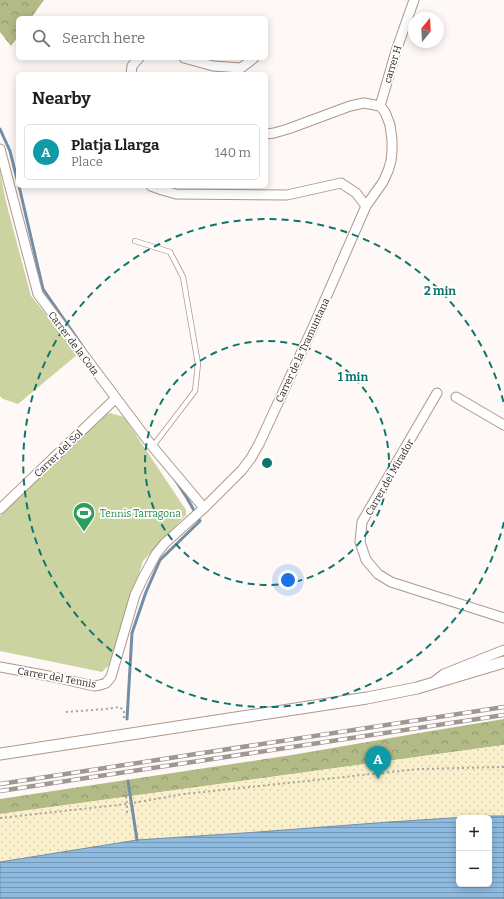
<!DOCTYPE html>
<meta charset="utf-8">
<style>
:root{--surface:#fff;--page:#f2f2f2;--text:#202124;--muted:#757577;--line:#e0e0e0;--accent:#95561e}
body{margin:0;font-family:Bitter,serif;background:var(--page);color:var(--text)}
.controls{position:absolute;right:12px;bottom:12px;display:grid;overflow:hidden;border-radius:6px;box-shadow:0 2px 10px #0003}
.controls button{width:36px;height:36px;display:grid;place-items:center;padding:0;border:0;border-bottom:1px solid var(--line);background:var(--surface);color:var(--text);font:20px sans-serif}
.compass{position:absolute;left:408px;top:12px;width:36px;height:36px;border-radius:50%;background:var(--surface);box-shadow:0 2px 10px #0003;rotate:18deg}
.you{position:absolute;left:288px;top:580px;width:14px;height:14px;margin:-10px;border:3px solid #fff;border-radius:50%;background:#1a73e8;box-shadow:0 0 0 6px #1a73e833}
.badge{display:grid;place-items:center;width:26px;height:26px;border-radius:50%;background:var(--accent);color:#fff;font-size:13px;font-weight:700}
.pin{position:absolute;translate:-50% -33px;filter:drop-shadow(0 1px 2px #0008)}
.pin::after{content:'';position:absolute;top:21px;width:14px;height:12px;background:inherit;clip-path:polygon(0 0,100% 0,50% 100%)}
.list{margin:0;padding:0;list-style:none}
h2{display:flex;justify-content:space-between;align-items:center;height:52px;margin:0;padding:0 16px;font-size:17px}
h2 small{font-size:13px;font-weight:400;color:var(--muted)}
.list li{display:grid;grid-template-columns:26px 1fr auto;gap:12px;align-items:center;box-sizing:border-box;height:56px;margin:0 8px 8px;padding:0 8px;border:1px solid var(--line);border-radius:6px}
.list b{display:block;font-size:15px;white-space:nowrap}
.list p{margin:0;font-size:13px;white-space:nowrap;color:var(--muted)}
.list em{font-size:13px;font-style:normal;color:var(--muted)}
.icon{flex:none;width:22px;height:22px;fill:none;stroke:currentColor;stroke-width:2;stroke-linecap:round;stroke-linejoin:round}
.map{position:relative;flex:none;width:504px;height:899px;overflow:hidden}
.search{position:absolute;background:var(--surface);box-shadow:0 2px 10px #0003;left:16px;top:16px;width:252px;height:44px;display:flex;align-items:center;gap:10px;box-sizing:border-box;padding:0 14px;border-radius:6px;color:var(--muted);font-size:15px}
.panel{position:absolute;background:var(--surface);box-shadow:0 2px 10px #0003;left:16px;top:72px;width:252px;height:116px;border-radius:6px}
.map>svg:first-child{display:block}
.forest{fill:url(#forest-crowns)}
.sand{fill:url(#sand-dots)}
.pitch{fill:#cbd3a0}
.water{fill:url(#water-rules);stroke:#728fa7;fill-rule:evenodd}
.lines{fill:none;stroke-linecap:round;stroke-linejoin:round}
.stream{stroke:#728fa7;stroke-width:3}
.service-casing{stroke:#af968b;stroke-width:6}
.minor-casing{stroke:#af968b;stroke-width:11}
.tertiary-casing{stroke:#af968b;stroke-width:13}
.path{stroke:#aaa29f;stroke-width:2;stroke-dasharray:2 3;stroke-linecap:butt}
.service{stroke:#fff;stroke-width:4.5}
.minor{stroke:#fff;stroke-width:9}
.tertiary{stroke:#fff;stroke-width:11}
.rail-casing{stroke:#9f9793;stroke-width:4.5}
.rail{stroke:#fff;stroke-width:3;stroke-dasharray:9;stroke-linecap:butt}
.ring{fill:none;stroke:#0f766e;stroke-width:2;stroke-dasharray:7 5}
.labels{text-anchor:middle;stroke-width:3.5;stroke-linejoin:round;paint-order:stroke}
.street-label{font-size:10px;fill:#322823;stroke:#fff}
.leisure-label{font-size:10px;fill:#27864d;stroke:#fff;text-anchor:start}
.centre{fill:#0f766e;stroke:#fff;stroke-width:2}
.ring-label{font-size:12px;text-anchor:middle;font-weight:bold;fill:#0f766e;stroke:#fff;stroke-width:3.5;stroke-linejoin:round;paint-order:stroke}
</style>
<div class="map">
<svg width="504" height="899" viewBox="0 0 504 899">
<defs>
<pattern id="forest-crowns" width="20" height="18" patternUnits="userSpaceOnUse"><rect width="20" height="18" fill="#b2ba86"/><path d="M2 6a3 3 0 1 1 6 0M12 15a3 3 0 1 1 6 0" fill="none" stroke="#91976d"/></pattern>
<pattern id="sand-dots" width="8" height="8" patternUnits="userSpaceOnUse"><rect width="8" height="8" fill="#faf0cb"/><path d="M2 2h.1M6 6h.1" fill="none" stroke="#d7ceae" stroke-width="1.8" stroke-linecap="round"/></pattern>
<pattern id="water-rules" width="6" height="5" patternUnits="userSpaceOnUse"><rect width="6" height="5" fill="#8ebbdf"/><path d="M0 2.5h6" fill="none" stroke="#7598b4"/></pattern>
</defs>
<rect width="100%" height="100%" fill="#fef8f6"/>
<path class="forest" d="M 0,0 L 44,0 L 31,18 L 18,18 L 18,37 L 11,46 L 0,32 Z
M 504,719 L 504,745 L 0,814 L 0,799 L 292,755 L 431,731 Z"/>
<path class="sand" d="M 504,745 L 504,816 L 482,816 L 389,822 L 258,832 L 137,840 L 0,862 L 0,814 Z"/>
<path class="pitch" d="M 0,171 L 6,202 L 31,296 L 78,354 L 18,404 L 3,399 L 0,396 Z
M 110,413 L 124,417 L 186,510 L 186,515 L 143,561 L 111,663 L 102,672 L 0,651 L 0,516 L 104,415 Z"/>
<path class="water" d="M 482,816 L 504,816 L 504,899 L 0,899 L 0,862 L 137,840 L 258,832 L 389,822 ZM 459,818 L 489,818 L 489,884 L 459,884 Z"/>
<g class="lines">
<path class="stream" d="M 0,129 L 10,151 L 18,183
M 19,186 L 43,289 L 83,347
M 127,719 L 132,633 L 146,592 L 160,560 L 200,521 L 187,498 L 174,478
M 128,781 L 137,840"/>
<g class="service-casing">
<path id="service" d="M 135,241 L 170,252 L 183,277 L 198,364 L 195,391 L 153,446"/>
</g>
<g class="minor-casing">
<path id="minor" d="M 184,58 L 213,66 L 241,68 L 254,58
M 131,74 L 132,66 L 139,58
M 380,106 L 396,51 L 414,0
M 0,149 L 38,294 L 152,446 L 204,508
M 151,186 L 162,190 L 176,194 L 287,195 L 341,183 L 356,193 L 366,206
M 437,393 L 362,522 L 360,542 L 366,560 L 378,574 L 391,582 L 504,618
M 456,397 L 504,425
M 0,509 L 116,398
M 0,667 L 54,677 L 94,686 L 100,685 L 106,683 L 111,677 L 135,595 L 143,578 L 156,554 L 165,543 L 204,508 L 242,470 L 251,458 L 259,444 L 314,325 L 366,206 L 383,182 L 388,171 L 391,161 L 392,151 L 392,140 L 390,125 L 385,112 L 380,106 L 364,103 L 350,106 L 288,129 L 274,133 L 266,134
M 436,680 L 444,674 L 504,650"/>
</g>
<g class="tertiary-casing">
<path id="tertiary" d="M 0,754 L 367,698 L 417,688 L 504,662"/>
</g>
<path class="path" d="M 66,712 L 106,709 L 119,707 L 124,710 L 124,718
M 124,781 L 127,804 L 127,813
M 0,818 L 127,804 L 184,794 L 419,769 L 504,767"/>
<use href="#service" class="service"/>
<use href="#minor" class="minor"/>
<use href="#tertiary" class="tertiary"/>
<g class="rail-casing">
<path id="rail" d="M 0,784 L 504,707
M 0,791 L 504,715"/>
</g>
<use href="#rail" class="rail"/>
</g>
<g class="ring">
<circle cx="267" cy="463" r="122"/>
<path d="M504 522A244 244 0 1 1 504 404"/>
</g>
<defs>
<g id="stadium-pin" transform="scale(1.15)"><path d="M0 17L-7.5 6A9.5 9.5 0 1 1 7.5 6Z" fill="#2e9e5b" stroke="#fff"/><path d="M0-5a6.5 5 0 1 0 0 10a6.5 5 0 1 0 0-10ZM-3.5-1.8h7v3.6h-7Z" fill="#fff"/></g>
</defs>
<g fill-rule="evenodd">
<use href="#stadium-pin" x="84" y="513"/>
</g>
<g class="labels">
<g class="street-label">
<text transform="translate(392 64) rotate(-73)" y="4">carrer H</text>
<text transform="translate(74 343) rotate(53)" y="4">Carrer de la Cota</text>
<text transform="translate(302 350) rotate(-65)" y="4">Carrer de la Tramuntana</text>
<text transform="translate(58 453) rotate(-44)" y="4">Carrer del Sol</text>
<text transform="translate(389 477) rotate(-60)" y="4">Carrer del Mirador</text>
<text transform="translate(57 677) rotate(10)" y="4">Carrer del Tennis</text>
</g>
<g class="leisure-label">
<text x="100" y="517">Tennis Tarragona</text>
</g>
</g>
<circle cx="267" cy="463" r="6" class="centre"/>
<g class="ring-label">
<text x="440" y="295">2 min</text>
<text x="353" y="381">1 min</text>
</g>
</svg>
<div class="controls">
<button>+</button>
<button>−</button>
</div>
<svg class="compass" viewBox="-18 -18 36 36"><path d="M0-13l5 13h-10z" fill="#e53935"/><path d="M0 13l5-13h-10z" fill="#757577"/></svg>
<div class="you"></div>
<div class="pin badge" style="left:378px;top:779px;background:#0f9aa8">A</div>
<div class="search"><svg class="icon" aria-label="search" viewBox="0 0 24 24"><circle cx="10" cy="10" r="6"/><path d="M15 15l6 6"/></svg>Search here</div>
<section class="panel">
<h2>Nearby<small></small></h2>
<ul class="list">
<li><span class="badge" style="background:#0f9aa8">A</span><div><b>Platja Llarga</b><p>Place</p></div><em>140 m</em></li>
</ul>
</section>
</div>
